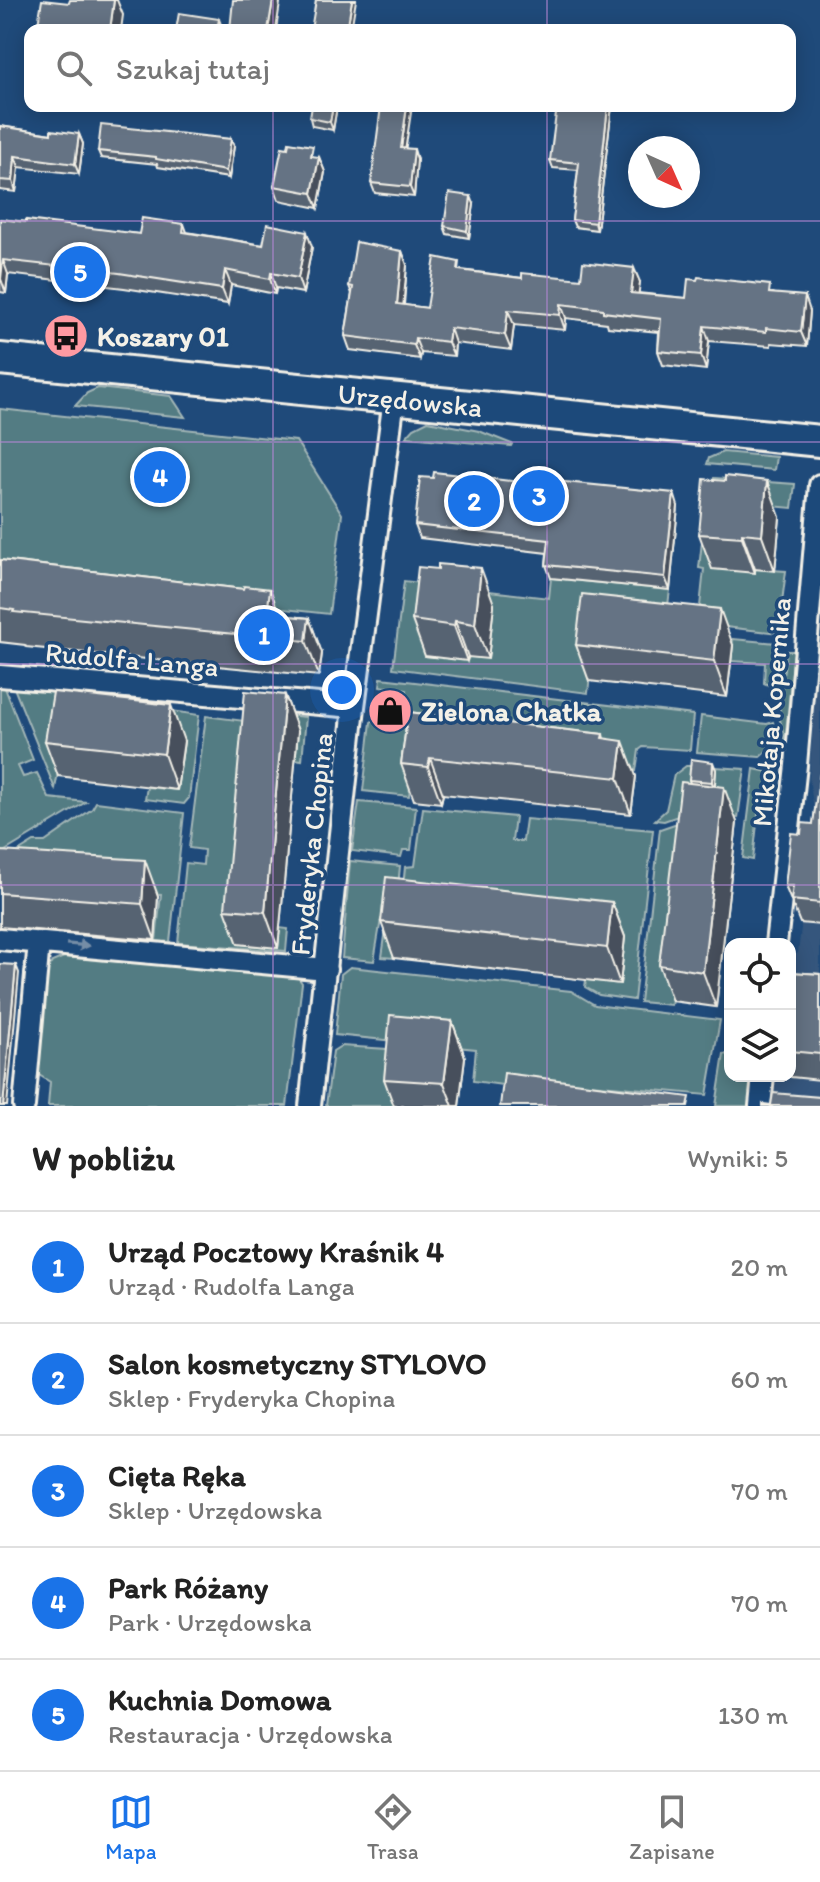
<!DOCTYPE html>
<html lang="pl">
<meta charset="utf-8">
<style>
:root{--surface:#fff;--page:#f6f6f6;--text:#222;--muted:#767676;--line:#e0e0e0;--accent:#1a73e8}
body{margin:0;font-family:Itim,sans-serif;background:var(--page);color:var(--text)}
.controls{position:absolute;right:24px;bottom:24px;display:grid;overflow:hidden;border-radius:16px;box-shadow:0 4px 20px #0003}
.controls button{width:72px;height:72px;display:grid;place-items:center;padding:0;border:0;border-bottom:2px solid var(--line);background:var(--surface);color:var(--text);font:40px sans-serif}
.compass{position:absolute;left:628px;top:136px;width:72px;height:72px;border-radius:50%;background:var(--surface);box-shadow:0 4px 20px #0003;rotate:135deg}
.you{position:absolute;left:342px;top:690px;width:28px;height:28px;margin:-20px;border:6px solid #fff;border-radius:50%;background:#1a73e8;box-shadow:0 0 0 12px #1a73e833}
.badge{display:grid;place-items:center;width:52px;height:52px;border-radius:50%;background:var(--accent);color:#fff;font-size:26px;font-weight:700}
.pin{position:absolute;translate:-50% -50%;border:4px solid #fff;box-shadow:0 2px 8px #0006}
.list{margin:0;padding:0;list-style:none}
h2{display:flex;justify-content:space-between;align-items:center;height:104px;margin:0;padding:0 32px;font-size:34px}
h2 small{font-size:26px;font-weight:400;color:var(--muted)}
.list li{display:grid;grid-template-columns:52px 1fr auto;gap:24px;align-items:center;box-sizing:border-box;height:112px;padding:0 32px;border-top:2px solid var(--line)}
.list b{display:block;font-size:30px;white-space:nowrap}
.list p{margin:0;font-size:26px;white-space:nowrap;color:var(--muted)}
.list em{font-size:26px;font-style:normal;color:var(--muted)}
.icon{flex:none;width:44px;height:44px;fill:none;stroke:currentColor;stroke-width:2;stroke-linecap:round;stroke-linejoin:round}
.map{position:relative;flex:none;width:820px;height:1106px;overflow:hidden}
.search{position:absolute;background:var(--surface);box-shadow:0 4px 20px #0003;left:24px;right:24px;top:24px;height:88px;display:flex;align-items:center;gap:20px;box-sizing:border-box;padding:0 28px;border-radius:16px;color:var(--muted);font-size:30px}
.sheet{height:664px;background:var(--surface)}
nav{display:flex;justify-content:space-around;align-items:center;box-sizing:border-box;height:112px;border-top:2px solid var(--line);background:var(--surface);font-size:22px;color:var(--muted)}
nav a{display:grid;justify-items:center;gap:4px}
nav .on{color:var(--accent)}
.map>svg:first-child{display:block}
.built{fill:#34567d}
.green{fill:#527b83;stroke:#a3b6b6;stroke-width:2}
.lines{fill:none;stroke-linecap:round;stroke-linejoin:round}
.street-casing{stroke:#f4f1e8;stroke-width:26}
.secondary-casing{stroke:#f4f1e8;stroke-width:36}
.street{stroke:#1f4a7a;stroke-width:20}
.secondary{stroke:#1f4a7a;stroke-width:30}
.wall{fill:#576372;stroke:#f4f1e8;stroke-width:2}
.shaded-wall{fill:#47505c;stroke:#f4f1e8;stroke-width:2}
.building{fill:#657384;stroke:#f4f1e8;stroke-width:2}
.oneway{fill:#748da6}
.grid{fill:none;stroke:#b185d1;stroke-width:2;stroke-opacity:0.55}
.labels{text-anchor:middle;stroke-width:7;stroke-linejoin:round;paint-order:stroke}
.poi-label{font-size:28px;font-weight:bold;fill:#f4f1e8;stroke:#1f4a7a;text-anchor:start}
.street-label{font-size:28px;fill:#f4f1e8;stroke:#1f4a7a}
</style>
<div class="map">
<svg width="820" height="1106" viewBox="0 0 820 1106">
<rect width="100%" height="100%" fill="#1f4a7a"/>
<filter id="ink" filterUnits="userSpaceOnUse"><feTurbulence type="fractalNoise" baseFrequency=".0125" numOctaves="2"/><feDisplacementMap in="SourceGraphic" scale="16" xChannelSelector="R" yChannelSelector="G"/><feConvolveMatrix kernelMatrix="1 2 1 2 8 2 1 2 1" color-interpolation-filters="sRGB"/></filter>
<g filter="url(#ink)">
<path class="built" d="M 820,624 L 820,1106 L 751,1106 L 755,1076 L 790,1076 L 790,958 L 798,953 L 801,928 L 801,909 L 791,909 L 796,856 L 810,845 L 814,809 L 809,778 Z"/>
<path class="green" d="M 98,388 L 171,396 L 185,417 L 75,406 L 87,393 Z
M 0,409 L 296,441 L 342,514 L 329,614 L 0,578 Z
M 428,421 L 479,431 L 512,444 L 511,446 L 406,437 L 414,428 Z
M 723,452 L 776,457 L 774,470 L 707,464 L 709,458 Z
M 714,478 L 795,484 L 792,508 L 740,503 L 755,573 L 755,569 L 786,571 L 778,633 L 597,612 L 588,693 L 393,668 L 404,581 L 549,598 L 551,578 L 670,590 L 667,613 L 699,616 L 704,569 L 699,568 L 705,515 L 709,514 Z
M 733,639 L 776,643 L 771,686 L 764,683 L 765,663 L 731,661 Z
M 786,651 L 794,651 L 785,742 L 779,715 Z
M 381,678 L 693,715 L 690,750 L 643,747 L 639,750 L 636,771 L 437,749 L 414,749 L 409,796 L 363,791 L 371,722 L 376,719 L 403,722 L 407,690 L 380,686 Z
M 12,683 L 170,700 L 164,710 L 199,715 L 189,798 L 184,804 L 145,799 L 147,787 L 177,790 L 66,728 L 55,789 Z
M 0,687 L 5,688 L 33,760 L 18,766 L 23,777 L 37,773 L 49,798 L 86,802 L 0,854 Z
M 254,712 L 306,717 L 302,760 L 295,759 L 238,944 L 278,948 L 280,928 L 288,929 L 286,951 L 178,943 L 186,863 L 203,865 L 204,850 L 189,848 L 206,716 L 252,722 Z
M 701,716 L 767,724 L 773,722 L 778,741 L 760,757 L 697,752 Z
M 686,766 L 694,766 L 714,789 L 716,767 L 745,769 L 738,818 L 689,812 L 664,821 L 655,820 L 666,810 L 674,775 Z
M 754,769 L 773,773 L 780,787 L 780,799 L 760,796 L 753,860 L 743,858 Z
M 96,802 L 184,813 L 170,942 L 156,941 L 161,894 L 0,883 L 0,863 L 34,842 L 45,842 L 92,809 Z
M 359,802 L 416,807 L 411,850 L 403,850 L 401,857 L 352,851 Z
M 423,808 L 515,817 L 512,841 L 523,841 L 526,819 L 653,830 L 634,1000 L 599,995 L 585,987 L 586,980 L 620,984 L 399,914 L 394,958 L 382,957 L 387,922 L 401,908 L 405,867 L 415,866 Z
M 689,819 L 672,1001 L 671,1005 L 640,1002 L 660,829 Z
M 350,861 L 400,866 L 396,908 L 381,919 L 374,961 L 342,958 Z
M 64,957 L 297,976 L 302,983 L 287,1106 L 48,1106 L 50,1082 L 39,1075 L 38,1067 L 44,977 L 52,962 Z
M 350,967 L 571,991 L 595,1005 L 720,1020 L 707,1095 L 536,1079 L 525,1088 L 473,1081 L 476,1049 L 335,1035 L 341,974 Z
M 341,1046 L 403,1050 L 398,1106 L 326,1106 L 333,1051 Z
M 724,1054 L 730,1055 L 730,1076 L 755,1076 L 751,1106 L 716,1106 Z"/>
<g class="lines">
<g class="street-casing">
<path id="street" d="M 0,676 L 354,707
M 0,939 L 326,969
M 776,944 L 796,765 L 820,485
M 24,1106 L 39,942
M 310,1106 L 354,707 L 394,398
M 760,1106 L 763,1076"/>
</g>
<g class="secondary-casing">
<g id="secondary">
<path id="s1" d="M 0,359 L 820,441"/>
</g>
</g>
<use href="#street" class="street"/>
<use href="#secondary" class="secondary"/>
</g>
<path class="wall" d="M 337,106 L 333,130 L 312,126 L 310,118 Z
M 612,106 L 597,230 L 575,227 L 572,220 L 578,170 L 553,168 L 550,160 Z
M 0,126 L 51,134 L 79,134 L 83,144 L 79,174 L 19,167 L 16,192 L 0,190 Z
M 234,146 L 229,178 L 158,167 L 157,164 L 101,158 L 98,151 Z
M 317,157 L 319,157 L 325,172 L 318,208 L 279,200 L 274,186 Z
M 417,159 L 414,197 L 375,193 L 371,183 Z
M 474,204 L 469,238 L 447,234 L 444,226 Z
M 0,219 L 139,234 L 184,224 L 187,232 L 263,245 L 312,247 L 303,293 L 276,288 L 275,294 L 231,285 L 228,304 L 124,288 L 8,274 L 6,293 L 0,292 Z
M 402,251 L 407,265 L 404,305 L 427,308 L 462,270 L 522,278 L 581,279 L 640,282 L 638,293 L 686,298 L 773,293 L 810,311 L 807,346 L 771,343 L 771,346 L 709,341 L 706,370 L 663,365 L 658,351 L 659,332 L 608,327 L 607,323 L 566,318 L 565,330 L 514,325 L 511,350 L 455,343 L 454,356 L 421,353 L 420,359 L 350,350 L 345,336 L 352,294 L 349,286 Z
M 433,478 L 528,483 L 678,506 L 670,590 L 551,578 L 546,565 L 547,553 L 420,538 L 415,525 Z
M 725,481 L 780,517 L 775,571 L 755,569 L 755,573 L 712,569 L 699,534 Z
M 0,560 L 243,589 L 270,589 L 279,615 L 309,618 L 322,653 L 319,676 L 26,647 L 25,645 L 0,642 Z
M 438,569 L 494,604 L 488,659 L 468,657 L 467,661 L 425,656 L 412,620 Z
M 576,645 L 733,645 L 727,697 L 589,681 Z
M 285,695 L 298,731 L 278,948 L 238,944 L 225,909 Z
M 408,712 L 603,734 L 604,739 L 636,776 L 631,814 L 443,794 L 441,803 L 414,800 L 401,764 Z
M 45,741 L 184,741 L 177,790 L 58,776 Z
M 716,770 L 715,786 L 737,822 L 716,1007 L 672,1001 L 659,965 L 690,783 L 689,780 Z
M 820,773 L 820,925 L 800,923 L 785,886 L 801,834 L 813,824 Z
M 0,851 L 158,896 L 155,940 L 0,927 Z
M 612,902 L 625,937 L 620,984 L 394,958 L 381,922 Z
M 790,972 L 820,974 L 820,1080 L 791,1077 L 790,1074 Z
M 452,1021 L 465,1057 L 459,1106 L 394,1106 L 384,1079 Z"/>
<path class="shaded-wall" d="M 114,0 L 117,0 L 123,15 L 121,30 L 110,30 Z
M 273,0 L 278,0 L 280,3 L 276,30 L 268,30 Z
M 352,0 L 356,0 L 351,30 L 347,30 Z
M 219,19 L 223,30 L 217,30 Z
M 333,106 L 337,106 L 333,130 L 330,122 Z
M 407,106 L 412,106 L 404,158 L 401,148 Z
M 608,106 L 612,106 L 597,230 L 595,223 Z
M 79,134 L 83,144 L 79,174 L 75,164 Z
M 231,139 L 234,146 L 229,178 L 226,171 Z
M 414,149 L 417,159 L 414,197 L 410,187 Z
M 15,156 L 19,167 L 16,192 L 13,181 Z
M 319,157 L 325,172 L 318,208 L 312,193 Z
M 471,196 L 474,204 L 469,238 L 467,231 Z
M 307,232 L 312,247 L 303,293 L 298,278 Z
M 402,251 L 407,265 L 402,319 L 397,304 Z
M 3,260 L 8,274 L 6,293 L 1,279 Z
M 634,268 L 640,282 L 637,307 L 631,293 Z
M 225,270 L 231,285 L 228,304 L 222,289 Z
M 271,273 L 276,288 L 275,294 L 270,279 Z
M 805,296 L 810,311 L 807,346 L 801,332 Z
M 561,304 L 566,318 L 565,330 L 560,315 Z
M 508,310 L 514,325 L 511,350 L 505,335 Z
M 704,326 L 709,341 L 706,370 L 701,355 Z
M 450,328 L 455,343 L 454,356 L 448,342 Z
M 415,338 L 421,353 L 420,359 L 414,345 Z
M 767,481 L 780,517 L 775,571 L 762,535 Z
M 674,493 L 678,506 L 670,590 L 665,577 Z
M 742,533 L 755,569 L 755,573 L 742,537 Z
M 481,568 L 494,604 L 488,659 L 475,624 Z
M 270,589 L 283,624 L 267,614 Z
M 720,609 L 733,645 L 727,697 L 714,661 Z
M 309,618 L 322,653 L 319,676 L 306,641 Z
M 455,621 L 468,657 L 467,661 L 454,626 Z
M 285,695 L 298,731 L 278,948 L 265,912 Z
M 171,705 L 184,741 L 177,790 L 164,754 Z
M 623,741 L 636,776 L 631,814 L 618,778 Z
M 430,758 L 443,794 L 441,803 L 428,767 Z
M 713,762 L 716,770 L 714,790 L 712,782 Z
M 724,787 L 737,822 L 716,1007 L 703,972 Z
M 145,860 L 158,896 L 155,940 L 142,904 Z
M 612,902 L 625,937 L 620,984 L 607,948 Z
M 16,965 L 19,973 L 7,1106 L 3,1106 Z
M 452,1021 L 465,1057 L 459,1106 L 453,1106 L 444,1083 Z"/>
<path class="building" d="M 42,0 L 69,3 L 70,0 L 114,0 L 110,30 L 37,30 Z
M 233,0 L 273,0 L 268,30 L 230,30 Z
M 316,0 L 352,0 L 347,30 L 311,30 Z
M 179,13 L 219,19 L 217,30 L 176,30 Z
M 312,106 L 333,106 L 330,122 L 310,118 Z
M 381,106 L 407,106 L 401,148 L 414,149 L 410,187 L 371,183 Z
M 557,106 L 608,106 L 595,223 L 572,220 L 579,163 L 550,160 Z
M 101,125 L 231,139 L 226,171 L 156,159 L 156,157 L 98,151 Z
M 0,126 L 51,134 L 51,130 L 79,134 L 75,164 L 15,156 L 13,181 L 0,180 Z
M 289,142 L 313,146 L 311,156 L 319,157 L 312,193 L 274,186 L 282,147 L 288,148 Z
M 449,193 L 471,196 L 467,231 L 444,226 Z
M 142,218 L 184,224 L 183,232 L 263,245 L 267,224 L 307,232 L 298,278 L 271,273 L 270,279 L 225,270 L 222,289 L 119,273 L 3,260 L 0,279 L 0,219 L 26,222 L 26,220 L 139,234 Z
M 356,242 L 402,251 L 397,304 L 427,308 L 435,257 L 459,262 L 458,270 L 522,278 L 522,273 L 581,279 L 583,262 L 634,268 L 631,293 L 686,298 L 688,279 L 697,280 L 698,277 L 770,285 L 769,293 L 805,296 L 801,332 L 766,328 L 766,332 L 704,326 L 701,355 L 658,351 L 661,319 L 603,312 L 603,309 L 561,304 L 560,315 L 508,310 L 505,335 L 450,328 L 448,342 L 415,338 L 414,345 L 345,336 L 353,287 L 349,286 Z
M 434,472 L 528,483 L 529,475 L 553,478 L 555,481 L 674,493 L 665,577 L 546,565 L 549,540 L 415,525 L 420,477 L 433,478 Z
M 725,476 L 767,481 L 762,535 L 742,533 L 742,537 L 699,534 L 704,479 L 725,481 Z
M 0,560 L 243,589 L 244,586 L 270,589 L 267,614 L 309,618 L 306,641 L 13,612 L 14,610 L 0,608 Z
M 438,564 L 481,568 L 475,624 L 455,621 L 454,626 L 412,620 L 418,567 L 438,569 Z
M 582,594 L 720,609 L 714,661 L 576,645 Z
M 245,691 L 285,695 L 265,912 L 225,909 Z
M 53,692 L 171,705 L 164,754 L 45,741 Z
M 408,712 L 603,734 L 602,738 L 623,741 L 618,778 L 430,758 L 428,767 L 401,764 Z
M 691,759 L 713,762 L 712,782 L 689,780 Z
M 820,773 L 820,903 L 791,900 L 793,886 L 785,886 L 791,833 L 801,834 L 802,823 L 813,824 Z
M 681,782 L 724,787 L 703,972 L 659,965 Z
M 0,851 L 145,860 L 142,904 L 0,893 Z
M 386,877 L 612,902 L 607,948 L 381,922 Z
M 0,964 L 16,965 L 3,1106 L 0,1106 Z
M 790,972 L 820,974 L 820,1054 L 790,1051 Z
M 390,1015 L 452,1021 L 444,1083 L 384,1079 Z
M 504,1073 L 690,1097 L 688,1106 L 500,1106 Z
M 773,1093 L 820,1097 L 820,1106 L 763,1106 L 763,1104 L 771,1105 Z"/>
<defs><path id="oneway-solid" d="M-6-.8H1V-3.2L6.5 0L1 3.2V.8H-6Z" transform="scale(2)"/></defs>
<use class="oneway" href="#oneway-solid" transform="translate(78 945) rotate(5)"/>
</g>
<path class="grid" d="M 273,0 L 273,30M 547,0 L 547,30M 273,106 L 273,1106M 547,106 L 547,1106M 0,221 L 820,221M 0,442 L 820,442M 0,664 L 820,664M 0,885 L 820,885"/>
<defs>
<g id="bus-disc" transform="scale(2.3)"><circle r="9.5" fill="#ff9aa2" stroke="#1f4a7a"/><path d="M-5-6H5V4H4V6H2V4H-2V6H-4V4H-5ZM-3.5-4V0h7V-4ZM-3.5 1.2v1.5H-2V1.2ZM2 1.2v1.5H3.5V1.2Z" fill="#111"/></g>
<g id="shop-disc" transform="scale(2.3)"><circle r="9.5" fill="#ff9aa2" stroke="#1f4a7a"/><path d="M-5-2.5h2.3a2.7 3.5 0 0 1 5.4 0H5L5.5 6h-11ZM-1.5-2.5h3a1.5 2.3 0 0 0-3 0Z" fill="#111"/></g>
</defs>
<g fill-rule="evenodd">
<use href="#bus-disc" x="66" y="336"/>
<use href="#shop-disc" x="390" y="711"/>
</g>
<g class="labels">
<g class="poi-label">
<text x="97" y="346">Koszary 01</text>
<text x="421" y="721">Zielona Chatka</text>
</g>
<g class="street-label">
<text dy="10" stroke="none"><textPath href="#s1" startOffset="412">Urzędowska</textPath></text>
<text transform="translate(132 659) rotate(5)" y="10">Rudolfa Langa</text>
<text transform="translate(771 712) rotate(-85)" y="10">Mikołaja Kopernika</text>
<text transform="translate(311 844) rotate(-84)" y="10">Fryderyka Chopina</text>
</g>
</g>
</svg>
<div class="controls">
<button><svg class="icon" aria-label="locate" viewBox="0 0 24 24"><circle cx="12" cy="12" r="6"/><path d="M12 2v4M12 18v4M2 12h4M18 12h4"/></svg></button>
<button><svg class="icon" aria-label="layers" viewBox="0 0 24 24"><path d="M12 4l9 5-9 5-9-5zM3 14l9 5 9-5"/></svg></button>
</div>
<svg class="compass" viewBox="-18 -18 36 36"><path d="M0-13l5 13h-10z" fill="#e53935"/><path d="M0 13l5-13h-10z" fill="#767676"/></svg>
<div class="you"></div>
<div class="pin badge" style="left:264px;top:635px">1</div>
<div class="pin badge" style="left:474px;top:501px">2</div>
<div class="pin badge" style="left:539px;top:496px">3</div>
<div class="pin badge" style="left:160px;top:477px">4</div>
<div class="pin badge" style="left:80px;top:272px">5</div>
<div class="search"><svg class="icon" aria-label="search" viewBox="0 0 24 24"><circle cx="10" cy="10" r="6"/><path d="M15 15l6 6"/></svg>Szukaj tutaj</div>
</div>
<section class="sheet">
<h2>W pobliżu<small>Wyniki: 5</small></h2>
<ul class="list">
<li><span class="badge">1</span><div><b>Urząd Pocztowy Kraśnik 4</b><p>Urząd · Rudolfa Langa</p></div><em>20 m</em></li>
<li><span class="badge">2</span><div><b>Salon kosmetyczny STYLOVO</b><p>Sklep · Fryderyka Chopina</p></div><em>60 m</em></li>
<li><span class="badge">3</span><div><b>Cięta Ręka</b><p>Sklep · Urzędowska</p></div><em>70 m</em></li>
<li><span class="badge">4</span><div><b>Park Różany</b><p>Park · Urzędowska</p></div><em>70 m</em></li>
<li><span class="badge">5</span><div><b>Kuchnia Domowa</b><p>Restauracja · Urzędowska</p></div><em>130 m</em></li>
</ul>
</section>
<nav>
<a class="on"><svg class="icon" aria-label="map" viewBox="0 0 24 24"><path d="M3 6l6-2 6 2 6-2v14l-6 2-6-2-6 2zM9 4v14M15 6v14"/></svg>Mapa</a>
<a><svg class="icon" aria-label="directions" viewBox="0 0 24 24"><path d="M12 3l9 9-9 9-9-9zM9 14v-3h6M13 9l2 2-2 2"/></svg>Trasa</a>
<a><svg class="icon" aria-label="saved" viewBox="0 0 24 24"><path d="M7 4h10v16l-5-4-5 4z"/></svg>Zapisane</a>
</nav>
